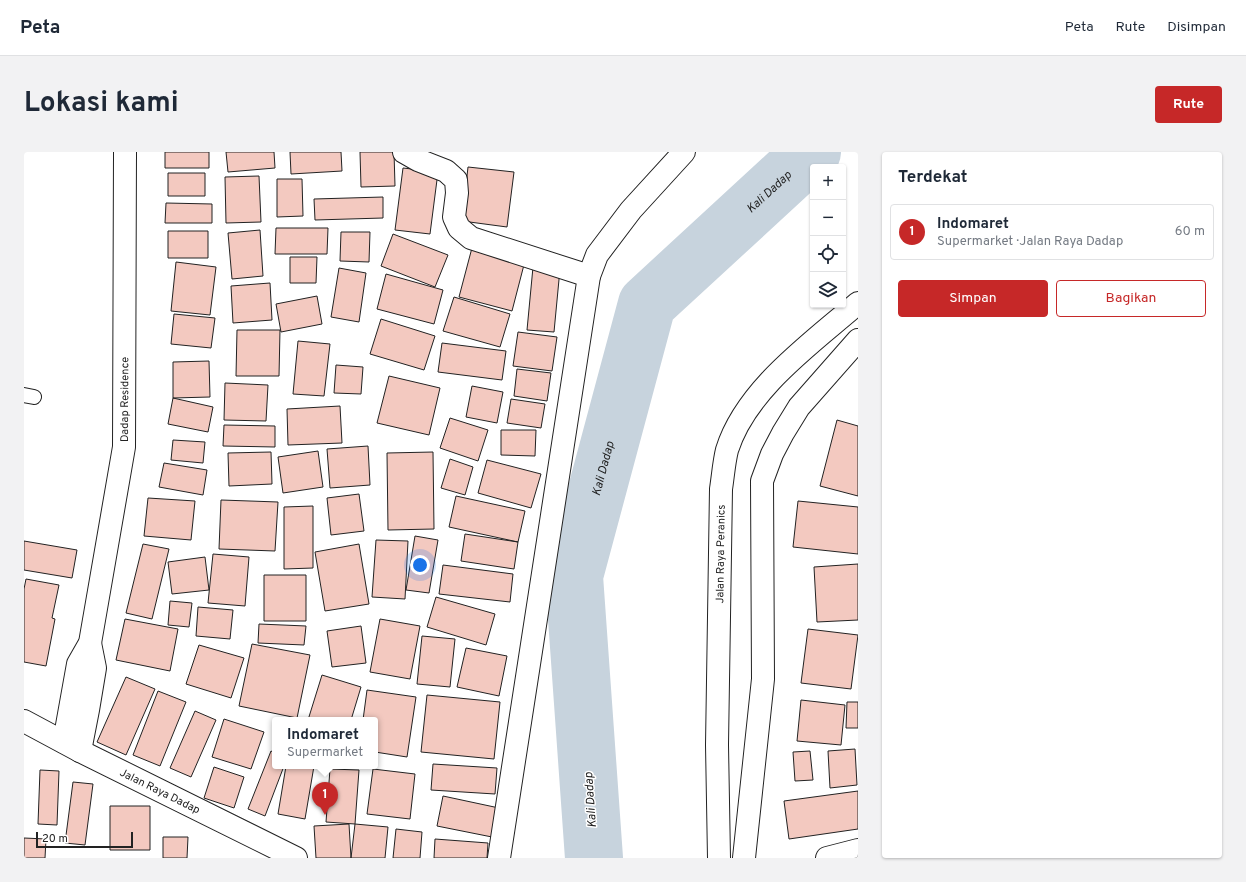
<!DOCTYPE html>
<html lang="id">
<meta charset="utf-8">
<style>
:root{--surface:#fff;--page:#f2f2f3;--text:#1f2937;--muted:#747a83;--line:#e0e1e3;--accent:#c62828}
body{margin:0;font-family:Overpass,sans-serif;background:var(--page);color:var(--text)}
.controls{position:absolute;right:12px;top:12px;display:grid;overflow:hidden;border-radius:4px;box-shadow:0 1px 3px #0004}
.controls button{width:36px;height:36px;display:grid;place-items:center;padding:0;border:0;border-bottom:1px solid var(--line);background:var(--surface);color:var(--text);font:20px sans-serif}
.scale{position:absolute;left:12px;bottom:10px;width:97px;box-sizing:border-box;padding-left:4px;border:2px solid #222;border-top:0;font-size:11px;line-height:14px;white-space:nowrap;color:#222;-webkit-text-stroke:3px #fff;paint-order:stroke}
.you{position:absolute;left:396px;top:413px;width:14px;height:14px;margin:-10px;border:3px solid #fff;border-radius:50%;background:#1a73e8;box-shadow:0 0 0 6px #1a73e833}
.badge{display:grid;place-items:center;width:26px;height:26px;border-radius:50%;background:var(--accent);color:#fff;font-size:13px;font-weight:700}
.pin{position:absolute;translate:-50% -33px;filter:drop-shadow(0 1px 2px #0008)}
.pin::after{content:'';position:absolute;top:21px;width:14px;height:12px;background:inherit;clip-path:polygon(0 0,100% 0,50% 100%)}
.popup{position:absolute;left:248px;top:565px;width:106px;height:52px;box-sizing:border-box;display:grid;place-content:center;border-radius:4px;background:var(--surface);filter:drop-shadow(0 1px 3px #0005);font-size:13px;white-space:nowrap;color:var(--muted)}
.popup b{font-size:15px;color:var(--text)}
.popup::after{content:'';position:absolute;left:50%;top:100%;margin-left:-8px;border:8px solid transparent;border-top-color:var(--surface)}
.list{margin:0;padding:0;list-style:none}
h2{display:flex;justify-content:space-between;align-items:center;height:52px;margin:0;padding:0 16px;font-size:17px}
h2 small{font-size:13px;font-weight:400;color:var(--muted)}
.list li{display:grid;grid-template-columns:26px 1fr auto;gap:12px;align-items:center;box-sizing:border-box;height:56px;margin:0 8px 8px;padding:0 8px;border:1px solid var(--line);border-radius:4px}
.list b{display:block;font-size:15px;white-space:nowrap}
.list p{margin:0;font-size:13px;white-space:nowrap;color:var(--muted)}
.list em{font-size:13px;font-style:normal;color:var(--muted)}
.actions{display:flex;gap:8px;padding:12px 16px}
.actions a{flex:1;padding:9px 0;border:1px solid var(--accent);border-radius:4px;text-align:center;font-size:14px;color:var(--accent)}
.actions .main{background:var(--accent);color:#fff}
.icon{flex:none;width:22px;height:22px;fill:none;stroke:currentColor;stroke-width:2;stroke-linecap:round;stroke-linejoin:round}
.map{position:relative;flex:none;width:834px;height:706px;overflow:hidden;border-radius:4px}
header{display:flex;align-items:center;gap:24px;box-sizing:border-box;height:56px;padding:0 20px;background:var(--surface);border-bottom:1px solid var(--line)}
header strong{font-size:19px}
nav{display:flex;gap:22px;margin-inline-start:auto;font-size:14px}
.intro{display:flex;align-items:center;justify-content:space-between;box-sizing:border-box;height:96px;padding:0 24px}
h1{margin:0;font-size:28px}
.button{padding:10px 18px;border-radius:4px;background:var(--accent);color:#fff;font-size:14px;font-weight:700}
main{display:flex;gap:24px;padding:0 24px}
aside{flex:1;background:var(--surface);border-radius:4px;box-shadow:0 1px 3px #0004}
.map>svg:first-child{display:block}
.lines{fill:none;stroke-linecap:round;stroke-linejoin:round}
.river{stroke:#c7d3dd;stroke-width:58}
.building{fill:#f3c9c0;stroke:#222}
.service-casing{stroke:#222;stroke-width:16}
.minor-casing{stroke:#222;stroke-width:24}
.tertiary-casing{stroke:#222;stroke-width:24}
.secondary-casing{stroke:#222;stroke-width:24}
.service{stroke:#fff;stroke-width:14}
.minor{stroke:#fff;stroke-width:22}
.tertiary{stroke:#fff;stroke-width:22}
.secondary{stroke:#fff;stroke-width:22}
.labels{text-anchor:middle;stroke-width:3;stroke-linejoin:round;paint-order:stroke}
.street-label{font-size:11px;fill:#222;stroke:#fff}
.water-label{font-size:12px;font-style:italic;fill:#222;stroke:#fff}
</style>
<header>
<strong>Peta</strong>
<nav><a>Peta</a><a>Rute</a><a>Disimpan</a></nav>
</header>
<div class="intro"><h1>Lokasi kami</h1><a class="button">Rute</a></div>
<main>
<div class="map">
<svg width="834" height="706" viewBox="0 0 834 706">
<rect width="100%" height="100%" fill="#fff"/>
<g class="lines">
<path class="river" id="s1" d="M 570,706 L 550,424 L 623,152 L 788,0"/>
</g>
<path class="building" d="M 141,0 L 185,0 L 185,16 L 141,16 Z
M 202,0 L 250,0 L 251,16 L 204,20 Z
M 266,0 L 317,0 L 318,19 L 267,22 Z
M 336,0 L 370,0 L 371,34 L 337,35 Z
M 444,15 L 490,20 L 483,75 L 438,69 Z
M 379,16 L 414,20 L 406,82 L 371,78 Z
M 144,21 L 181,21 L 181,44 L 144,44 Z
M 235,24 L 237,70 L 202,71 L 201,25 Z
M 253,27 L 278,27 L 279,64 L 253,65 Z
M 359,45 L 359,66 L 291,68 L 290,47 Z
M 142,51 L 188,52 L 188,71 L 141,71 Z
M 252,76 L 304,76 L 303,102 L 251,102 Z
M 236,78 L 239,124 L 208,127 L 204,81 Z
M 144,79 L 184,79 L 184,106 L 144,106 Z
M 317,80 L 346,80 L 345,110 L 316,109 Z
M 369,82 L 424,103 L 411,135 L 357,114 Z
M 449,92 L 502,105 L 488,159 L 435,145 Z
M 266,105 L 293,105 L 292,131 L 266,131 Z
M 152,110 L 192,115 L 186,163 L 147,159 Z
M 509,115 L 536,117 L 530,180 L 503,178 Z
M 315,116 L 342,121 L 335,170 L 307,165 Z
M 362,122 L 419,138 L 410,172 L 353,157 Z
M 246,131 L 248,168 L 209,171 L 207,134 Z
M 293,144 L 298,172 L 257,180 L 252,152 Z
M 430,145 L 486,162 L 476,195 L 419,179 Z
M 150,162 L 191,166 L 187,196 L 147,192 Z
M 357,167 L 411,184 L 400,218 L 346,202 Z
M 213,178 L 256,178 L 255,224 L 212,224 Z
M 494,180 L 533,185 L 528,219 L 489,214 Z
M 274,189 L 306,192 L 300,244 L 269,242 Z
M 418,191 L 482,199 L 478,228 L 414,220 Z
M 185,209 L 186,245 L 149,246 L 149,210 Z
M 312,213 L 339,215 L 337,242 L 310,241 Z
M 493,217 L 527,221 L 523,249 L 490,244 Z
M 365,224 L 416,236 L 405,283 L 353,271 Z
M 201,231 L 244,233 L 242,269 L 200,268 Z
M 448,234 L 479,240 L 473,271 L 442,265 Z
M 149,246 L 189,255 L 184,280 L 144,272 Z
M 487,247 L 521,252 L 517,276 L 483,271 Z
M 316,254 L 318,291 L 264,293 L 263,257 Z
M 426,266 L 464,278 L 454,309 L 416,296 Z
M 813,268 L 834,274 L 834,344 L 796,334 Z
M 200,273 L 251,274 L 251,295 L 199,294 Z
M 477,278 L 512,278 L 511,304 L 477,303 Z
M 149,288 L 181,290 L 179,311 L 147,308 Z
M 344,294 L 346,333 L 306,336 L 303,297 Z
M 294,299 L 299,335 L 259,341 L 254,305 Z
M 247,300 L 248,332 L 205,334 L 204,301 Z
M 409,300 L 410,377 L 364,378 L 363,301 Z
M 426,307 L 449,315 L 441,343 L 417,336 Z
M 463,308 L 517,322 L 507,356 L 454,341 Z
M 140,311 L 183,318 L 179,343 L 135,335 Z
M 335,342 L 340,379 L 307,383 L 303,346 Z
M 432,344 L 501,359 L 494,390 L 425,375 Z
M 124,346 L 171,349 L 167,388 L 120,384 Z
M 197,348 L 254,350 L 251,399 L 195,397 Z
M 774,349 L 834,355 L 834,402 L 769,395 Z
M 289,354 L 289,416 L 260,417 L 260,355 Z
M 441,382 L 494,390 L 490,417 L 437,409 Z
M 391,384 L 414,388 L 405,441 L 382,438 Z
M 352,388 L 384,389 L 381,447 L 348,445 Z
M 0,389 L 53,398 L 48,426 L 0,418 Z
M 119,392 L 145,397 L 128,467 L 102,461 Z
M 335,392 L 345,452 L 301,459 L 291,400 Z
M 189,402 L 225,405 L 221,454 L 184,451 Z
M 181,405 L 185,438 L 148,442 L 144,410 Z
M 834,412 L 834,468 L 793,470 L 790,415 Z
M 419,413 L 489,422 L 486,450 L 415,442 Z
M 240,423 L 282,423 L 282,469 L 240,469 Z
M 2,427 L 35,433 L 28,466 L 31,467 L 22,514 L 0,510 L 0,437 Z
M 412,445 L 471,462 L 462,493 L 403,475 Z
M 146,449 L 168,451 L 165,475 L 144,473 Z
M 174,455 L 209,458 L 206,487 L 172,484 Z
M 101,467 L 154,477 L 146,519 L 92,508 Z
M 356,467 L 396,474 L 386,527 L 346,520 Z
M 235,472 L 282,474 L 280,493 L 234,491 Z
M 337,474 L 342,511 L 308,515 L 303,479 Z
M 784,477 L 834,483 L 827,537 L 777,531 Z
M 398,484 L 431,487 L 426,535 L 393,532 Z
M 228,492 L 286,503 L 273,566 L 215,554 Z
M 175,493 L 220,506 L 207,546 L 162,532 Z
M 442,496 L 483,504 L 475,544 L 433,535 Z
M 298,523 L 337,535 L 327,568 L 284,568 Z
M 102,525 L 131,537 L 102,603 L 73,590 Z
M 343,538 L 392,545 L 383,605 L 351,600 L 351,568 L 339,568 Z
M 134,539 L 162,550 L 136,614 L 109,603 Z
M 403,543 L 476,550 L 470,607 L 397,600 Z
M 777,548 L 821,553 L 817,593 L 773,589 Z
M 823,550 L 834,550 L 834,576 L 822,576 Z
M 171,559 L 192,568 L 167,625 L 146,616 Z
M 200,567 L 240,580 L 227,617 L 188,605 Z
M 831,597 L 833,633 L 806,636 L 804,599 Z
M 247,599 L 251,601 L 251,614 L 260,614 L 241,664 L 224,657 Z
M 786,599 L 789,628 L 771,629 L 769,600 Z
M 409,612 L 473,616 L 471,642 L 407,638 Z
M 262,614 L 290,614 L 281,667 L 254,662 Z
M 190,615 L 220,625 L 210,656 L 180,646 Z
M 306,617 L 335,618 L 331,672 L 302,670 Z
M 349,617 L 391,622 L 386,667 L 343,662 Z
M 16,618 L 35,619 L 33,673 L 14,672 Z
M 49,630 L 69,632 L 61,693 L 41,691 Z
M 834,639 L 834,677 L 765,687 L 760,649 Z
M 419,644 L 475,656 L 468,685 L 413,674 Z
M 86,654 L 126,654 L 126,698 L 86,698 Z
M 325,672 L 327,706 L 292,706 L 290,674 Z
M 331,672 L 364,675 L 361,706 L 327,706 Z
M 372,677 L 398,680 L 396,706 L 369,706 Z
M 139,685 L 164,685 L 163,706 L 139,706 Z
M 0,686 L 22,687 L 21,706 L 0,706 Z
M 411,687 L 464,691 L 463,706 L 410,706 Z"/>
<g class="lines">
<g class="service-casing">
<path id="service" d="M 0,243 L 10,245"/>
</g>
<g class="minor-casing">
<g id="minor">
<path d="M 380,0 L 394,8 L 422,19 L 432,28 L 433,41 L 430,65 L 435,76 L 447,86 L 565,124"/>
<path id="s2" d="M 40,590 L 54,512 L 66,491 L 100,295 L 101,0"/>
<path d="M 56,599 L 64,558 L 71,516 L 66,491"/>
<path d="M 475,706 L 565,124 L 573,103 L 607,58 L 660,0"/>
</g>
</g>
<g class="tertiary-casing">
<g id="tertiary">
<path id="s3" d="M 695,706 L 693,593 L 697,337 C 699,324 700,310 703,298 C 722,237 788,191 834,151"/>
<path d="M 720,706 L 739,527 L 738,329 L 748,302 L 759,281 L 775,255 L 834,188"/>
</g>
</g>
<g class="secondary-casing">
<g id="secondary">
<path id="s4" d="M 0,569 L 56,599 L 272,706"/>
<path d="M 803,706 L 834,698"/>
</g>
</g>
<use href="#service" class="service"/>
<use href="#minor" class="minor"/>
<use href="#tertiary" class="tertiary"/>
<use href="#secondary" class="secondary"/>
</g>
<g class="labels">
<g class="street-label">
<text dy="4" stroke="none"><textPath href="#s2" startOffset="350">Dadap Residence</textPath></text>
<text dy="4" stroke="none"><textPath href="#s3" startOffset="304">Jalan Raya Peranics</textPath></text>
<text dy="4" stroke="none"><textPath href="#s4" startOffset="153">Jalan Raya Dadap</textPath></text>
</g>
<g class="water-label">
<text dy="4" stroke="none"><textPath href="#s1" startOffset="730">Kali Dadap</textPath></text>
<text dy="4" stroke="none"><textPath href="#s1" startOffset="394">Kali Dadap</textPath></text>
<text transform="translate(566 648) rotate(-94)" y="4">Kali Dadap</text>
</g>
</g>
</svg>
<div class="controls">
<button>+</button>
<button>−</button>
<button><svg class="icon" aria-label="locate" viewBox="0 0 24 24"><circle cx="12" cy="12" r="6"/><path d="M12 2v4M12 18v4M2 12h4M18 12h4"/></svg></button>
<button><svg class="icon" aria-label="layers" viewBox="0 0 24 24"><path d="M12 4l9 5-9 5-9-5zM3 14l9 5 9-5"/></svg></button>
</div>
<div class="scale">20 m</div>
<div class="you"></div>
<div class="pin badge" style="left:301px;top:663px">1</div>
<div class="popup"><b>Indomaret</b>Supermarket</div>
</div>
<aside>
<h2>Terdekat<small></small></h2>
<ul class="list">
<li><span class="badge">1</span><div><b>Indomaret</b><p>Supermarket · Jalan Raya Dadap</p></div><em>60 m</em></li>
</ul>
<div class="actions"><a class="main">Simpan</a><a>Bagikan</a></div>
</aside>
</main>
